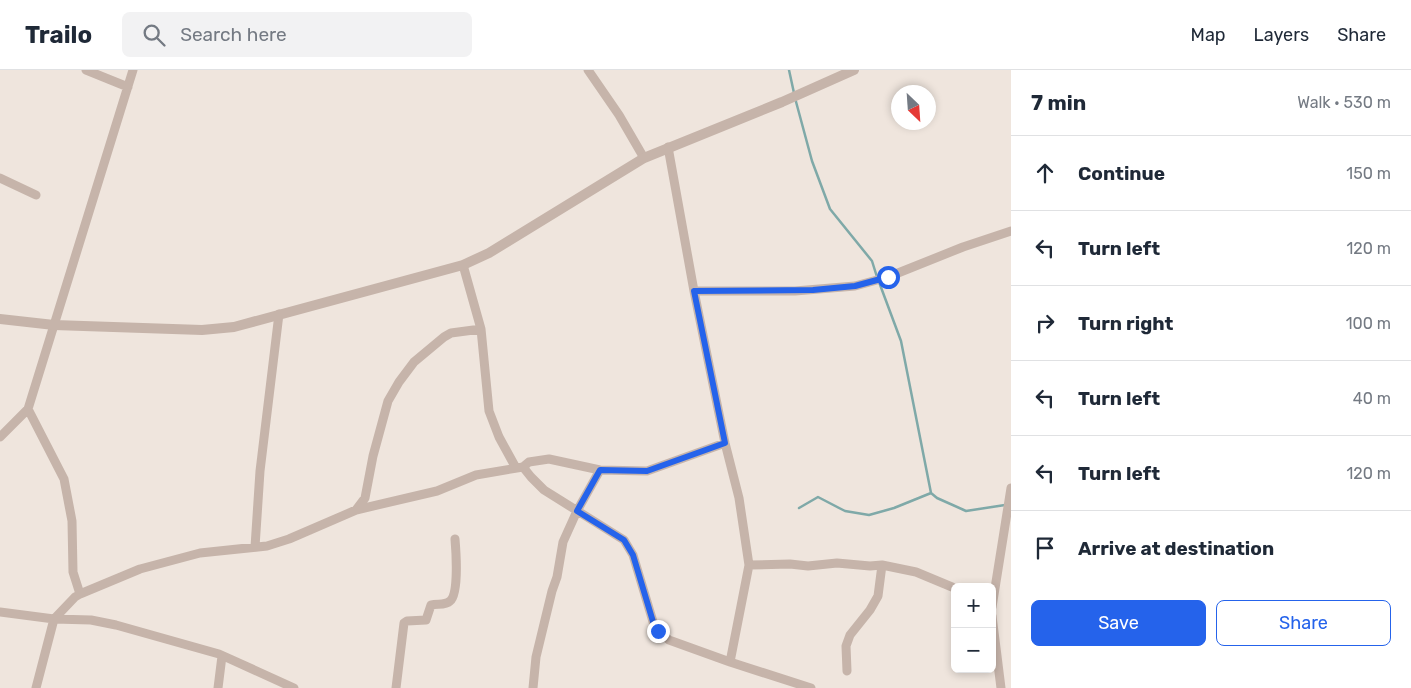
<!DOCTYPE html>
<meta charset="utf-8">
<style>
:root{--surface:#fff;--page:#f2f2f3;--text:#1f2937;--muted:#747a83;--line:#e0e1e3;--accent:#2563eb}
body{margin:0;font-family:Rubik,sans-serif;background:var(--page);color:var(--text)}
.controls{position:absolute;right:15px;bottom:15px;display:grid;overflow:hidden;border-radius:8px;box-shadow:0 2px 8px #0003}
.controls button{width:45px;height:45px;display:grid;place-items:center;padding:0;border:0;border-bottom:1px solid var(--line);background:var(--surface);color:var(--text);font:25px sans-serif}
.compass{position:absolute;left:891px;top:15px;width:45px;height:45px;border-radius:50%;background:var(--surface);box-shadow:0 2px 8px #0003;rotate:155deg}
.stop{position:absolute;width:15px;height:15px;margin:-11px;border:4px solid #2563eb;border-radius:50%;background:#fff}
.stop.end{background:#2563eb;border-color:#fff;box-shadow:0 1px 5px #0008}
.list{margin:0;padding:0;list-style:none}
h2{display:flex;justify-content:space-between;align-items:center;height:65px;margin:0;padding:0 20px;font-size:21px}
h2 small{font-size:16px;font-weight:400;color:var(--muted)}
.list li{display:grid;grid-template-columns:32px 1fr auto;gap:15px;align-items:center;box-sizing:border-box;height:75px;padding:0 20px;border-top:1px solid var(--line)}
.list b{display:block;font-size:19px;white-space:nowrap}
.list em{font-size:16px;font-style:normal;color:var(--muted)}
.actions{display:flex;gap:10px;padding:15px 20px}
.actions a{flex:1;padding:11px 0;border:1px solid var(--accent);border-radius:8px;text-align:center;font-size:18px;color:var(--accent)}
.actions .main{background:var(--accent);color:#fff}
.icon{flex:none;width:28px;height:28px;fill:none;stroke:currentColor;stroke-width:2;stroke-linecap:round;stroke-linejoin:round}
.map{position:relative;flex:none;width:1011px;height:618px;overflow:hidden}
header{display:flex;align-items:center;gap:30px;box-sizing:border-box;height:70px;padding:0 25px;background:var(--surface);border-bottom:1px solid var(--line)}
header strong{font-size:24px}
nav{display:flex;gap:28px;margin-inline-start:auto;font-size:18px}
.search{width:350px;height:45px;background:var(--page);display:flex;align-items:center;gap:12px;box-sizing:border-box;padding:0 18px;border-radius:8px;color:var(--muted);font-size:19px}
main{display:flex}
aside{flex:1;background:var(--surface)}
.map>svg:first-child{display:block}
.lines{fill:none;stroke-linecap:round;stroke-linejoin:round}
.stream{stroke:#7fa9a8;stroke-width:2.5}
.minor{stroke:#c6b4aa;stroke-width:9}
.tertiary{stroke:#c6b4aa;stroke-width:10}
.route{stroke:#2563eb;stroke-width:6}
</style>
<header>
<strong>Trailo</strong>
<div class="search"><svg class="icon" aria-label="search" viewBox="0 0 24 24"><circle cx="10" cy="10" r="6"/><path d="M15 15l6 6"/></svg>Search here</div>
<nav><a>Map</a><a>Layers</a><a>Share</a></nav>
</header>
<main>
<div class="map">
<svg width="1011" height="618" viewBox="0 0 1011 618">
<rect width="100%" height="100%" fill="#efe5dd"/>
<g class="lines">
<path class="stream" d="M 789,0 L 794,23
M 795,28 L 812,91 L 830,139 L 872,191 L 877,207
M 879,212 L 901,271 L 931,423 L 937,428 L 966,441 L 1005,435
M 799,438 L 818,427 L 845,441 L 869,445 L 894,438 L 931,423"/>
<path class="minor" d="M 86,0 L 128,17
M 588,0 L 619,45 L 644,88
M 668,77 L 694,221 L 725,373 L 739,428 L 749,495 L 730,592
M 0,108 L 36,125
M 463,195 L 481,259 L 489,341 L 499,367 L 516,398
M 694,221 L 795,221 L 855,216 L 888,207 L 963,177 L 1011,161
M 28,339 L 64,409 L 72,451 L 73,502 L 80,524
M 0,367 L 28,339 L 133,0
M 523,397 L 531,407 L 544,420 L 624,470 L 633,485 L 654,555 L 658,561 L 669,570 L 730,592 L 811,618
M 356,440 L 365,428 L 373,386 L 388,331 L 399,312 L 414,292 L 444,267 L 451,263 L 481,259
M 255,477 L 260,401 L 279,244
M 749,495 L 790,494 L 808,496 L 837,493 L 870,496 L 882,495 L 916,502 L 952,517
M 992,537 L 1011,418
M 0,542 L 54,549 L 91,550 L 116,555 L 219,584 L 294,618
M 992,546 L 1001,618
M 847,601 L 846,576 L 850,565 L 870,540 L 878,526 L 882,495
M 36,618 L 54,549 L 75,527 L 80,524 L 140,499 L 200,483 L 267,476 L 289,469 L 356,440 L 437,421 L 476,405 L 523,397 L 529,392 L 549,389 L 600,400 L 647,401 L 725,373
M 218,618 L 222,586
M 396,618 L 404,553 L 407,551 L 426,550 L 431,535 C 437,533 445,536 450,531 C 459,524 456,481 455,469
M 533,618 L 536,587 L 552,521 L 557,507 L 563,472 L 577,441 L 600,400"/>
<path class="tertiary" d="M 0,249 L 54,255 L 202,260 L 234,257 L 463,195 L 489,183 L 644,88 L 782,32 L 854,0"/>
</g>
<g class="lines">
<path class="route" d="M 658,561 L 654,555 L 633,485 L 624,470 L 577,441 L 600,400 L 647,401 L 725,373 L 694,221 L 813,220 L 855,216 L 888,207"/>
</g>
</svg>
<div class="controls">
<button>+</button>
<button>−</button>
</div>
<svg class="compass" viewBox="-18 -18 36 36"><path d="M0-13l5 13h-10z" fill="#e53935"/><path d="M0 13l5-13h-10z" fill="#747a83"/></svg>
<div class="stop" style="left:888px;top:207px"></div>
<div class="stop end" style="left:658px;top:561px"></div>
</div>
<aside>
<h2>7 min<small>Walk · 530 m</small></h2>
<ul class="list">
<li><svg class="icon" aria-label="ahead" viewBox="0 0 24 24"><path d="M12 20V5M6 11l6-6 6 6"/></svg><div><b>Continue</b></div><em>150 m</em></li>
<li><svg class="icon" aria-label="left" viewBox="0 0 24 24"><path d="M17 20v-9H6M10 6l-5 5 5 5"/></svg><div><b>Turn left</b></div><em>120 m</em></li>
<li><svg class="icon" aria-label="right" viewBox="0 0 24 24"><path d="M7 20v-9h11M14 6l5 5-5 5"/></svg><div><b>Turn right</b></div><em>100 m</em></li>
<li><svg class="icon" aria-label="left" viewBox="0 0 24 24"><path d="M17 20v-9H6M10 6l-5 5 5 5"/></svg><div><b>Turn left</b></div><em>40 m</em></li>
<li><svg class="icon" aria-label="left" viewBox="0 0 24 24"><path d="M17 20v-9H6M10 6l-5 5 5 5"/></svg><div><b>Turn left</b></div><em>120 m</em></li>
<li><svg class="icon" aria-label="arrive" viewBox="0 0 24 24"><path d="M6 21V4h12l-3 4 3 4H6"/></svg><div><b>Arrive at destination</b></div></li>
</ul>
<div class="actions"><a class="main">Save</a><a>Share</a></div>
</aside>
</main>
